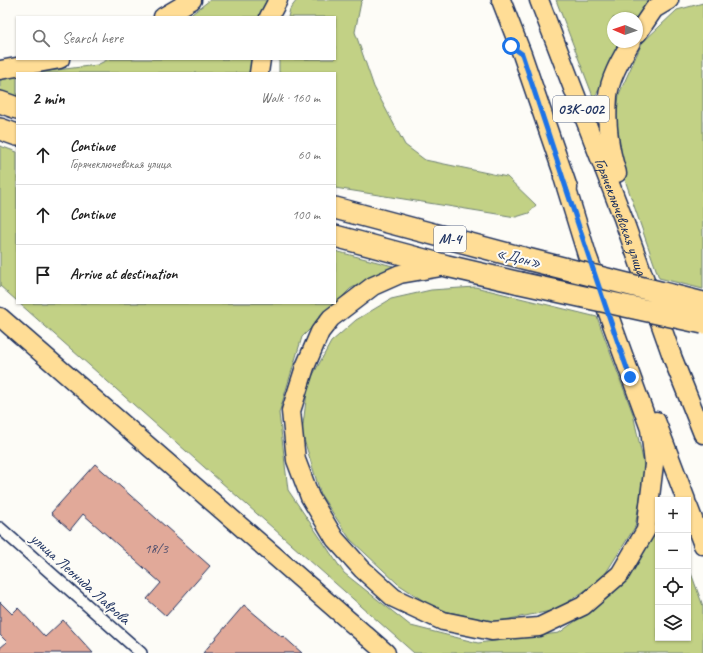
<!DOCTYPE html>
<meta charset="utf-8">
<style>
:root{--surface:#fff;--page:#f2f2f2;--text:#222;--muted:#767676;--line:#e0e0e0}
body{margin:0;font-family:Caveat,sans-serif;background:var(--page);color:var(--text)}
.controls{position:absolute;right:12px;bottom:12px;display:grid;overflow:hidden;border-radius:0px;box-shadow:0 1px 3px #0004}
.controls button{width:36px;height:36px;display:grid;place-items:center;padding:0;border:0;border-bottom:1px solid var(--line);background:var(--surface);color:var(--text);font:20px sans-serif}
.compass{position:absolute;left:607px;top:12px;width:36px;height:36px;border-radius:50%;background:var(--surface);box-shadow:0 1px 3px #0004;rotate:272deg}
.stop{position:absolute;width:12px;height:12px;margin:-9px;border:3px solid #1a73e8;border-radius:50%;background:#fff}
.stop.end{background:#1a73e8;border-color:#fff;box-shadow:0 1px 4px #0008}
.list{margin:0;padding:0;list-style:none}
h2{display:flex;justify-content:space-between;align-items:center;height:52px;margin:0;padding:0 16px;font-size:17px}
h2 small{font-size:13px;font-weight:400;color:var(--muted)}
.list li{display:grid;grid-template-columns:26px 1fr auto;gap:12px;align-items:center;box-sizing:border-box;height:60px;padding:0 16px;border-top:1px solid var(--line)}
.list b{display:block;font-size:15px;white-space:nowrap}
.list p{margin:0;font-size:13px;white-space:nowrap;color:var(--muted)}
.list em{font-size:13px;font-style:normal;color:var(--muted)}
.icon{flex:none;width:22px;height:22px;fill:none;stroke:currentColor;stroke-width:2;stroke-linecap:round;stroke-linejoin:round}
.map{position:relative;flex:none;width:703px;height:653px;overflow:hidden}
.search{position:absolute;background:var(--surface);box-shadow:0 1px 3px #0004;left:16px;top:16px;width:320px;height:44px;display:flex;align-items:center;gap:10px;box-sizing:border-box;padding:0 14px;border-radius:0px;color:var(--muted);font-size:15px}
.panel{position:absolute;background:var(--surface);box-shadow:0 1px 3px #0004;left:16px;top:72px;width:320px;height:232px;border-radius:0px}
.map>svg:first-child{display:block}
.green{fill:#c2d185;stroke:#6e8072}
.building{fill:#e1a999;stroke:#1b2f5e}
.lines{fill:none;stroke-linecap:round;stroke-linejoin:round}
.street-casing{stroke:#1b2f5e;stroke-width:14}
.primary-casing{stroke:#1b2f5e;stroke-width:21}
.highway-casing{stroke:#1b2f5e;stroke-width:24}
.street{stroke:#fdfcf7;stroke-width:11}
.primary{stroke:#ffdd96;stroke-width:18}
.highway{stroke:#ffdd96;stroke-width:21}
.highway-bridge-casing{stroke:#1b2f5e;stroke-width:24;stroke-linecap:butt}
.highway-bridge{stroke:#ffdd96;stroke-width:21}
.route{stroke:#1a73e8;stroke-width:5}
.labels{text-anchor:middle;stroke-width:4;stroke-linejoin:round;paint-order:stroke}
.number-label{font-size:14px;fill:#4c4e6d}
.shield{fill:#fdfcf7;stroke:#5f6c8c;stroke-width:1}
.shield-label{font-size:15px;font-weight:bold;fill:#1b2f5e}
.street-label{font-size:16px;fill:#1b2f5e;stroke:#fdfcf7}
</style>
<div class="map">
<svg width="703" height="653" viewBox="0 0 703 653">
<rect width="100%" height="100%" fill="#fdfcf7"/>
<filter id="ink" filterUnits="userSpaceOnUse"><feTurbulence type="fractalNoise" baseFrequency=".025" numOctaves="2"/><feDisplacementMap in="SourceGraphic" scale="8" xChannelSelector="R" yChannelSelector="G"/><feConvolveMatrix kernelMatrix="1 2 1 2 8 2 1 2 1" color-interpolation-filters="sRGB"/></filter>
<g filter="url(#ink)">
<path class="green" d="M 210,0 L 268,0 L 262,17 L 188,17 Z
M 297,0 L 363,0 L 361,2 L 355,32 L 374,87 L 405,145 L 425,160 L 507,177 L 536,205 L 529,213 L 516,217 L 335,188 L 335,73 L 279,73 L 279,59 L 335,59 L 335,17 L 288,17 L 290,9 Z
M 556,0 L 656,0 L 637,18 L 613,18 L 613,42 L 623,42 L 594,99 Z
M 703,3 L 703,289 L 659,278 L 624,177 L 615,134 L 619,94 L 642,43 L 677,10 Z
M 109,59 L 252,59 L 252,73 L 33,73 L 97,65 Z
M 17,75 L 17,97 L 0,91 L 0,76 Z
M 0,146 L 17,152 L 17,301 L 0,286 Z
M 335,251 L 393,266 L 350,289 L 302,337 L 279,413 L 288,490 L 344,573 L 411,626 L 478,643 L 559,633 L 612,595 L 653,537 L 658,523 L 658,638 L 688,638 L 688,565 L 703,606 L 703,653 L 414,653 L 19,303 L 335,303 Z
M 475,287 L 597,317 L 633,414 L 645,469 L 635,527 L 602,579 L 556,610 L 494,622 L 436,609 L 398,584 L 350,539 L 321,495 L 302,433 L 308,384 L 331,342 L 356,320 L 391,299 L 431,290 Z"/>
<path class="building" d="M 95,464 L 210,566 L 166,616 L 147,599 L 161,583 L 83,514 L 70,530 L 51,513 Z
M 0,602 L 12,614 L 18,608 L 45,637 L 63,620 L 93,653 L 0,653 L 0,648 L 7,642 L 0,635 Z
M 244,605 L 282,637 L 283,636 L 302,653 L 203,653 Z"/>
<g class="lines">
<g class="street-casing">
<path id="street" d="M 0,528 L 141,653"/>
</g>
<g class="primary-casing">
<g id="primary">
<path d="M 501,0 L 522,54 L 568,188"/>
<path id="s1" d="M 539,0 L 623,218 L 673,359 L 703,434"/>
<path d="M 163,17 L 192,0"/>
<path d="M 269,17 L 278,0"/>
<path d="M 637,34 L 654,9 L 669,0"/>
<path d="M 0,70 L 60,59"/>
<path d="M 259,73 L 261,59"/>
<path d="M 617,173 C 609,149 606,121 608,96 C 610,77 622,58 631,42"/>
<path d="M 447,266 L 400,274 L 373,286 L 331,318 L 320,332 L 305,367 L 291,411 L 296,460 L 310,497 L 335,539 L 362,569 L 394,598 L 443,621 L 492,631 L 539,627 L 583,606 L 620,574 L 646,530 L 654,464 L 650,429 L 587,255 L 563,177"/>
<path d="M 0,317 L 386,653"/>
<path d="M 656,421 L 686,500"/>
<path d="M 688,506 L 703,545"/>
</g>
</g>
<g class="highway-casing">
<path id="highway" d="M 0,102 L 17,108
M 0,129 L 17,135
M 335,208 L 523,258
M 335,236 L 447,266 L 520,283"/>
</g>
<use href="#street" class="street"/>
<use href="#primary" class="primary"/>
<use href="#highway" class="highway"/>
<g class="highway-bridge-casing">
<path id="highway-bridge" d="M 523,258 L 703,303
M 520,283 L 703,323"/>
</g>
<use href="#highway-bridge" class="highway-bridge"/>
</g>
</g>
<g class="lines" filter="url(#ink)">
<path class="route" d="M 511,46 L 522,54 C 558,162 592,270 630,377"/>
</g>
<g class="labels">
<g class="number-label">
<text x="156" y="553">18/3</text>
</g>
<g class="shield">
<rect x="553" y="96" width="56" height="26" rx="3"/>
<rect x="434" y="226" width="32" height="26" rx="3"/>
</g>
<g class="shield-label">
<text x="581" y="114">03К-002</text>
<text x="450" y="244">М-4</text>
</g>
<g class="street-label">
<text dy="6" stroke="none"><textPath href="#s1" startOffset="232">Горячеключевская улица</textPath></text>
<text transform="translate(519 257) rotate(14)" y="6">«Дон»</text>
<text transform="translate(81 578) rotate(42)" y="6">улица Леонида Лаврова</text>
</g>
</g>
</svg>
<div class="controls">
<button>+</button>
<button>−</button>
<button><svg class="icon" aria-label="locate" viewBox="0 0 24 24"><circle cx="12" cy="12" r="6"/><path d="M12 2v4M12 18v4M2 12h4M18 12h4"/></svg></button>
<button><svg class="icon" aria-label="layers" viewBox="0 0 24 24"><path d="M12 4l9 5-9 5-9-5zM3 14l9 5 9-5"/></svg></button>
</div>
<svg class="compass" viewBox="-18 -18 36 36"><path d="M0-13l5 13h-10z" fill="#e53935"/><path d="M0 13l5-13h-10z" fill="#767676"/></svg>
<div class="stop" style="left:511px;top:46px"></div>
<div class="stop end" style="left:630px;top:377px"></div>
<div class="search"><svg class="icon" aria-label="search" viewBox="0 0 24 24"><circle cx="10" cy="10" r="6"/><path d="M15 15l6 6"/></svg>Search here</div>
<section class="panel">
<h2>2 min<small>Walk · 160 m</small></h2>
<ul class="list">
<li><svg class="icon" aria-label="ahead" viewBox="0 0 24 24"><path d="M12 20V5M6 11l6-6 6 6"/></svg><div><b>Continue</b><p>Горячеключевская улица</p></div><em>60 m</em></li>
<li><svg class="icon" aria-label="ahead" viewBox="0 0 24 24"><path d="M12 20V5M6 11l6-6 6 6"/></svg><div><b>Continue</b></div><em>100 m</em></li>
<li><svg class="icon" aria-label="arrive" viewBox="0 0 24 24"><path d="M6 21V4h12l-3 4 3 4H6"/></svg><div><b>Arrive at destination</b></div></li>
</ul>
</section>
</div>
